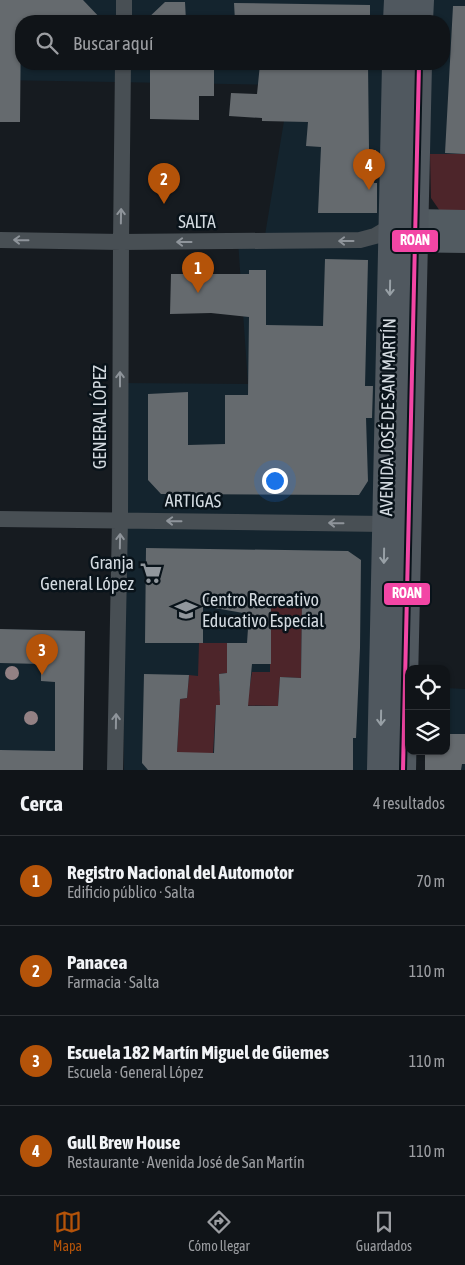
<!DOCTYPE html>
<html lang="es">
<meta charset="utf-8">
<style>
:root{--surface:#101418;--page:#1e2125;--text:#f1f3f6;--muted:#9c9ea2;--line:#303337;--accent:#b45309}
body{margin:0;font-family:"Asap Condensed",sans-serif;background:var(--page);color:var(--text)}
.controls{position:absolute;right:15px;bottom:15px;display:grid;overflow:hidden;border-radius:10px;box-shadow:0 1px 4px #0004}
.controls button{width:45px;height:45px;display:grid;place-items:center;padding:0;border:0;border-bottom:1px solid var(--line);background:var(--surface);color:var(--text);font:25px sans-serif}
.you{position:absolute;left:274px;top:480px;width:18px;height:18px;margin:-12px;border:4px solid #fff;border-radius:50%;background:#1a73e8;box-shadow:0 0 0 8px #1a73e833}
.badge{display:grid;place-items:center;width:32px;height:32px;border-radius:50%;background:var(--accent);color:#fff;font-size:16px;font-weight:700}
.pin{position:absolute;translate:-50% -41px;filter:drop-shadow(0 1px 2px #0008)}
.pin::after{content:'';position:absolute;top:26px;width:18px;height:15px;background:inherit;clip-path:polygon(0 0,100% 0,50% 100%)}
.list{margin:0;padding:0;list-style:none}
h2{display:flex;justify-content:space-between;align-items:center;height:65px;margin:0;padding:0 20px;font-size:21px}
h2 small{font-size:16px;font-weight:400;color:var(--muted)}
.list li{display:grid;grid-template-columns:32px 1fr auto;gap:15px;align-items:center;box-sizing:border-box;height:90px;padding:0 20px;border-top:1px solid var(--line)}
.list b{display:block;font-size:19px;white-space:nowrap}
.list p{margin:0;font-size:16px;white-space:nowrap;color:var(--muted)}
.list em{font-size:16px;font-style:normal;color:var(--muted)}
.icon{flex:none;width:28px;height:28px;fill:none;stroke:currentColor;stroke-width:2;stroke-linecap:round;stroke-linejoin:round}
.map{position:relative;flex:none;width:465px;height:770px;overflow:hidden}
.search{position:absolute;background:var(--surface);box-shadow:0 1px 4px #0004;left:15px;right:15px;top:15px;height:55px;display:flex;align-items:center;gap:12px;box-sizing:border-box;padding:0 18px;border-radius:20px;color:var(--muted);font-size:19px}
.sheet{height:425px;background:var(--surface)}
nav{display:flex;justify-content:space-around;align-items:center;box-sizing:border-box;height:70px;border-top:1px solid var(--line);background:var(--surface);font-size:14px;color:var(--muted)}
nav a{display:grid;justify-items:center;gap:2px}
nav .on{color:var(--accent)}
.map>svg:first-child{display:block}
.built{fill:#14242e;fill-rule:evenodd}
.green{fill:#4d252a}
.building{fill:#656a6e;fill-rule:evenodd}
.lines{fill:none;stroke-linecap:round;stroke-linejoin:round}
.street{stroke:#484f54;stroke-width:16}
.secondary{stroke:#525b61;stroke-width:24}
.primary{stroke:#50585f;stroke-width:26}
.bus-1-casing{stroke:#09131a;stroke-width:8}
.bus-1{stroke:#f346a5;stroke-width:4}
.tree{fill:#938184}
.oneway{stroke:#8e949a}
.oneway2{stroke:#98a0a6}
.labels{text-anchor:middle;stroke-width:5;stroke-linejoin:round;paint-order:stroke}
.street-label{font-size:18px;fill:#d3dae0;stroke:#09131a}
.poi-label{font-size:18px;fill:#d3dae0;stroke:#09131a;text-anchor:end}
.line-badge{stroke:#09131a;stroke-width:2}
.badge-label{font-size:14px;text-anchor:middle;font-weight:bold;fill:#fff}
</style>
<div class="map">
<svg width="465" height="770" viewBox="0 0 465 770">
<rect width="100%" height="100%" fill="#161b20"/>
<path class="built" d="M 0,0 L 465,0 L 465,154 L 430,154 L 394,146 L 380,770 L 124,770 L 120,383 L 248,384 L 238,241 L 264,241 L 290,85 L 0,80 ZM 21,21 L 444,21 L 444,64 L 21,64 Z
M 0,629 L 85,631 L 83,770 L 0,770 Z
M 446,688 L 465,689 L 465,770 L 425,770 L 425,751 L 446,751 Z"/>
<path class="green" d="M 430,154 L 465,154 L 465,211 L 440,211 L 431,198 Z
M 270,600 L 302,601 L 301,678 L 280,677 L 278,706 L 216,705 L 212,770 L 177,752 L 180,699 L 187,698 L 189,675 L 198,676 L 199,643 L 227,643 L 227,673 L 219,674 L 219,691 L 249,691 L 252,672 L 270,672 Z"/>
<path class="building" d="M 0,0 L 83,0 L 103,21 L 21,21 L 20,122 L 0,122 Z
M 165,2 L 185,2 L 186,21 L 145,21 Z
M 234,3 L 370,5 L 370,21 L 235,21 Z
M 453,6 L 465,6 L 465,154 L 445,153 Z
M 150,64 L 194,64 L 194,68 L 214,68 L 214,96 L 199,96 L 199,120 L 150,119 Z
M 260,64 L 368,64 L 369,150 L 376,150 L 374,183 L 377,183 L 377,213 L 318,213 L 321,147 L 306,146 L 308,122 L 262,121 L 262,118 L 229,116 L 231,93 L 257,94 Z
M 325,259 L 368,260 L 365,386 L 373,386 L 372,418 L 366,418 L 368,481 L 359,495 L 161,494 L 148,480 L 148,394 L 188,392 L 188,445 L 225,444 L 225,395 L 248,395 L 249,317 L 211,313 L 170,314 L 171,274 L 249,274 L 249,270 L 266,270 L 266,325 L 323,326 Z
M 146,548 L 348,551 L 361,560 L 360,648 L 356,738 L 353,738 L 353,770 L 148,770 L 142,763 L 144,674 L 189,675 L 187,698 L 180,699 L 177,752 L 214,753 L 216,705 L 220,705 L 219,674 L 227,673 L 227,643 L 247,643 L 249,614 L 203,606 L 203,643 L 145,643 ZM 271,600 L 302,601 L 301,678 L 280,677 L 278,706 L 248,706 L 252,664 L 271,664 Z
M 0,629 L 85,631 L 83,770 L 0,770 L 0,750 L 55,751 L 55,682 L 41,681 L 41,664 L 0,663 Z
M 446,734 L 465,734 L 465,764 L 462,764 L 461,770 L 425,770 L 425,751 L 446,751 Z"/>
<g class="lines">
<path class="street" d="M 124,21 L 124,0
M 0,240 L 121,242 L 360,240 L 375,236 L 392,226
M 0,519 L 385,524
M 115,770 L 120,520 L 121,242 L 123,64"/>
<path class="secondary" d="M 397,225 L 416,221 L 465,222
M 397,240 L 465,241"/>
<path class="primary" d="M 396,21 L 397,0
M 420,21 L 421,0
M 380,770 L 395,64
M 403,770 L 419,64"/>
<g class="bus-1-casing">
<path id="bus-1" d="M 403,770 L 419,64"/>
</g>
<use href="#bus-1" class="bus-1"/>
</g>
<g class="tree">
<circle cx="12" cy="673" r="7"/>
<circle cx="31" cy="718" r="7"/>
</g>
<defs><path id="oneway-shaft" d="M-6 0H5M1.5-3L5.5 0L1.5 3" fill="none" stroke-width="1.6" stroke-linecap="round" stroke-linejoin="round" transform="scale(1.25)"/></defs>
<g class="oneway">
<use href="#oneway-shaft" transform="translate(121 216) rotate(-89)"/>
<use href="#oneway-shaft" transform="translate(21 240) rotate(-179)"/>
<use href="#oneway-shaft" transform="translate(346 241) rotate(180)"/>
<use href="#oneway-shaft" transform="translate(184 242) rotate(180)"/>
<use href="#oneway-shaft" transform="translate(120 379) rotate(-90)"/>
<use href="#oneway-shaft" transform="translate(174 521) rotate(-179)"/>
<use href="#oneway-shaft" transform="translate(336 523) rotate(-179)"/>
<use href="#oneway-shaft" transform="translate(120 541) rotate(-89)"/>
<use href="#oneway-shaft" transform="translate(116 721) rotate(-89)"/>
</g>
<g class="oneway2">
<use href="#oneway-shaft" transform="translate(390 288) rotate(91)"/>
<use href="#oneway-shaft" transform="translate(384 556) rotate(91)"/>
<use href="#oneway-shaft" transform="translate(381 718) rotate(91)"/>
</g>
<defs>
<g id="supermarket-bare" transform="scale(1.725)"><path d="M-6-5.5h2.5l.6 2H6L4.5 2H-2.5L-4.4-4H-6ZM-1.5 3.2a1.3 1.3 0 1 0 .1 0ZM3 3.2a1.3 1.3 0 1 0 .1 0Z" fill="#91979d" stroke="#09131a" stroke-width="2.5" paint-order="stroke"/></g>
<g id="school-bare" transform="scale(1.725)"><path d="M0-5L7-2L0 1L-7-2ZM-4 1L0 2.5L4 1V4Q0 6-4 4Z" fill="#91979d" stroke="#09131a" stroke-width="2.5" paint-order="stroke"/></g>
</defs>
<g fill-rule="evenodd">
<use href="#supermarket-bare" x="151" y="573"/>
<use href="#school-bare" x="186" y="610"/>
</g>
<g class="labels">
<g class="street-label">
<text x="197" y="228">SALTA</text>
<text transform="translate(100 417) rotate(-90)" y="6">GENERAL LÓPEZ</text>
<text transform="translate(388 417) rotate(-89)" y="6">AVENIDA JOSÉ DE SAN MARTÍN</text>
<text transform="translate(193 501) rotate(1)" y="6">ARTIGAS</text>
</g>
<g class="poi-label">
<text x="134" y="569">Granja<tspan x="134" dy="21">General López</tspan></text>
<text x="202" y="606" text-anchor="start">Centro Recreativo<tspan x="202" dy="21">Educativo Especial</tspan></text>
</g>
</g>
<g class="line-badge">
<rect x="391" y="229" width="48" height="24" rx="5" fill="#f346a5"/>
<rect x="383" y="582" width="48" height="24" rx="5" fill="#f346a5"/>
</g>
<g class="badge-label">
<text x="415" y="245">ROAN</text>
<text x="407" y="598">ROAN</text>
</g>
</svg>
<div class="controls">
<button><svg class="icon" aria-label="locate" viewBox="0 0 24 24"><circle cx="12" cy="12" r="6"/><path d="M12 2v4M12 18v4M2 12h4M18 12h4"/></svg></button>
<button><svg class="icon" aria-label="layers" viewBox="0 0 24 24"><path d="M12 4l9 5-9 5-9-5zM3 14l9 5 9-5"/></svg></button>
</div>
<div class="you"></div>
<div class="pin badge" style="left:198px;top:293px">1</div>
<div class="pin badge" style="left:164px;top:204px">2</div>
<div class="pin badge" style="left:42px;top:675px">3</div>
<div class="pin badge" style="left:369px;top:190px">4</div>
<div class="search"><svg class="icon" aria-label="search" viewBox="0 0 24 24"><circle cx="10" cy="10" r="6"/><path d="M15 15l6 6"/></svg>Buscar aquí</div>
</div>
<section class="sheet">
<h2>Cerca<small>4 resultados</small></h2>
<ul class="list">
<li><span class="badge">1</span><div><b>Registro Nacional del Automotor</b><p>Edificio público · Salta</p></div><em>70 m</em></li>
<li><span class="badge">2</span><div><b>Panacea</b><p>Farmacia · Salta</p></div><em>110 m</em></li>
<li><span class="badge">3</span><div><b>Escuela 182 Martín Miguel de Güemes</b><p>Escuela · General López</p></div><em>110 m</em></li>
<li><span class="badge">4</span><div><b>Gull Brew House</b><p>Restaurante · Avenida José de San Martín</p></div><em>110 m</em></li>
</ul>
</section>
<nav>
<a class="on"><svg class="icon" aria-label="map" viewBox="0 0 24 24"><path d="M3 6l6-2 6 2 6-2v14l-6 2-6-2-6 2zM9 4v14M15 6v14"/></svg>Mapa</a>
<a><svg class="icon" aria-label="directions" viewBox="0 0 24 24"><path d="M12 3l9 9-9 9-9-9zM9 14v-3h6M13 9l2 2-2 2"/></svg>Cómo llegar</a>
<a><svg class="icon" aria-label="saved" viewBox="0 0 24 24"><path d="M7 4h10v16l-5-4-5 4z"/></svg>Guardados</a>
</nav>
